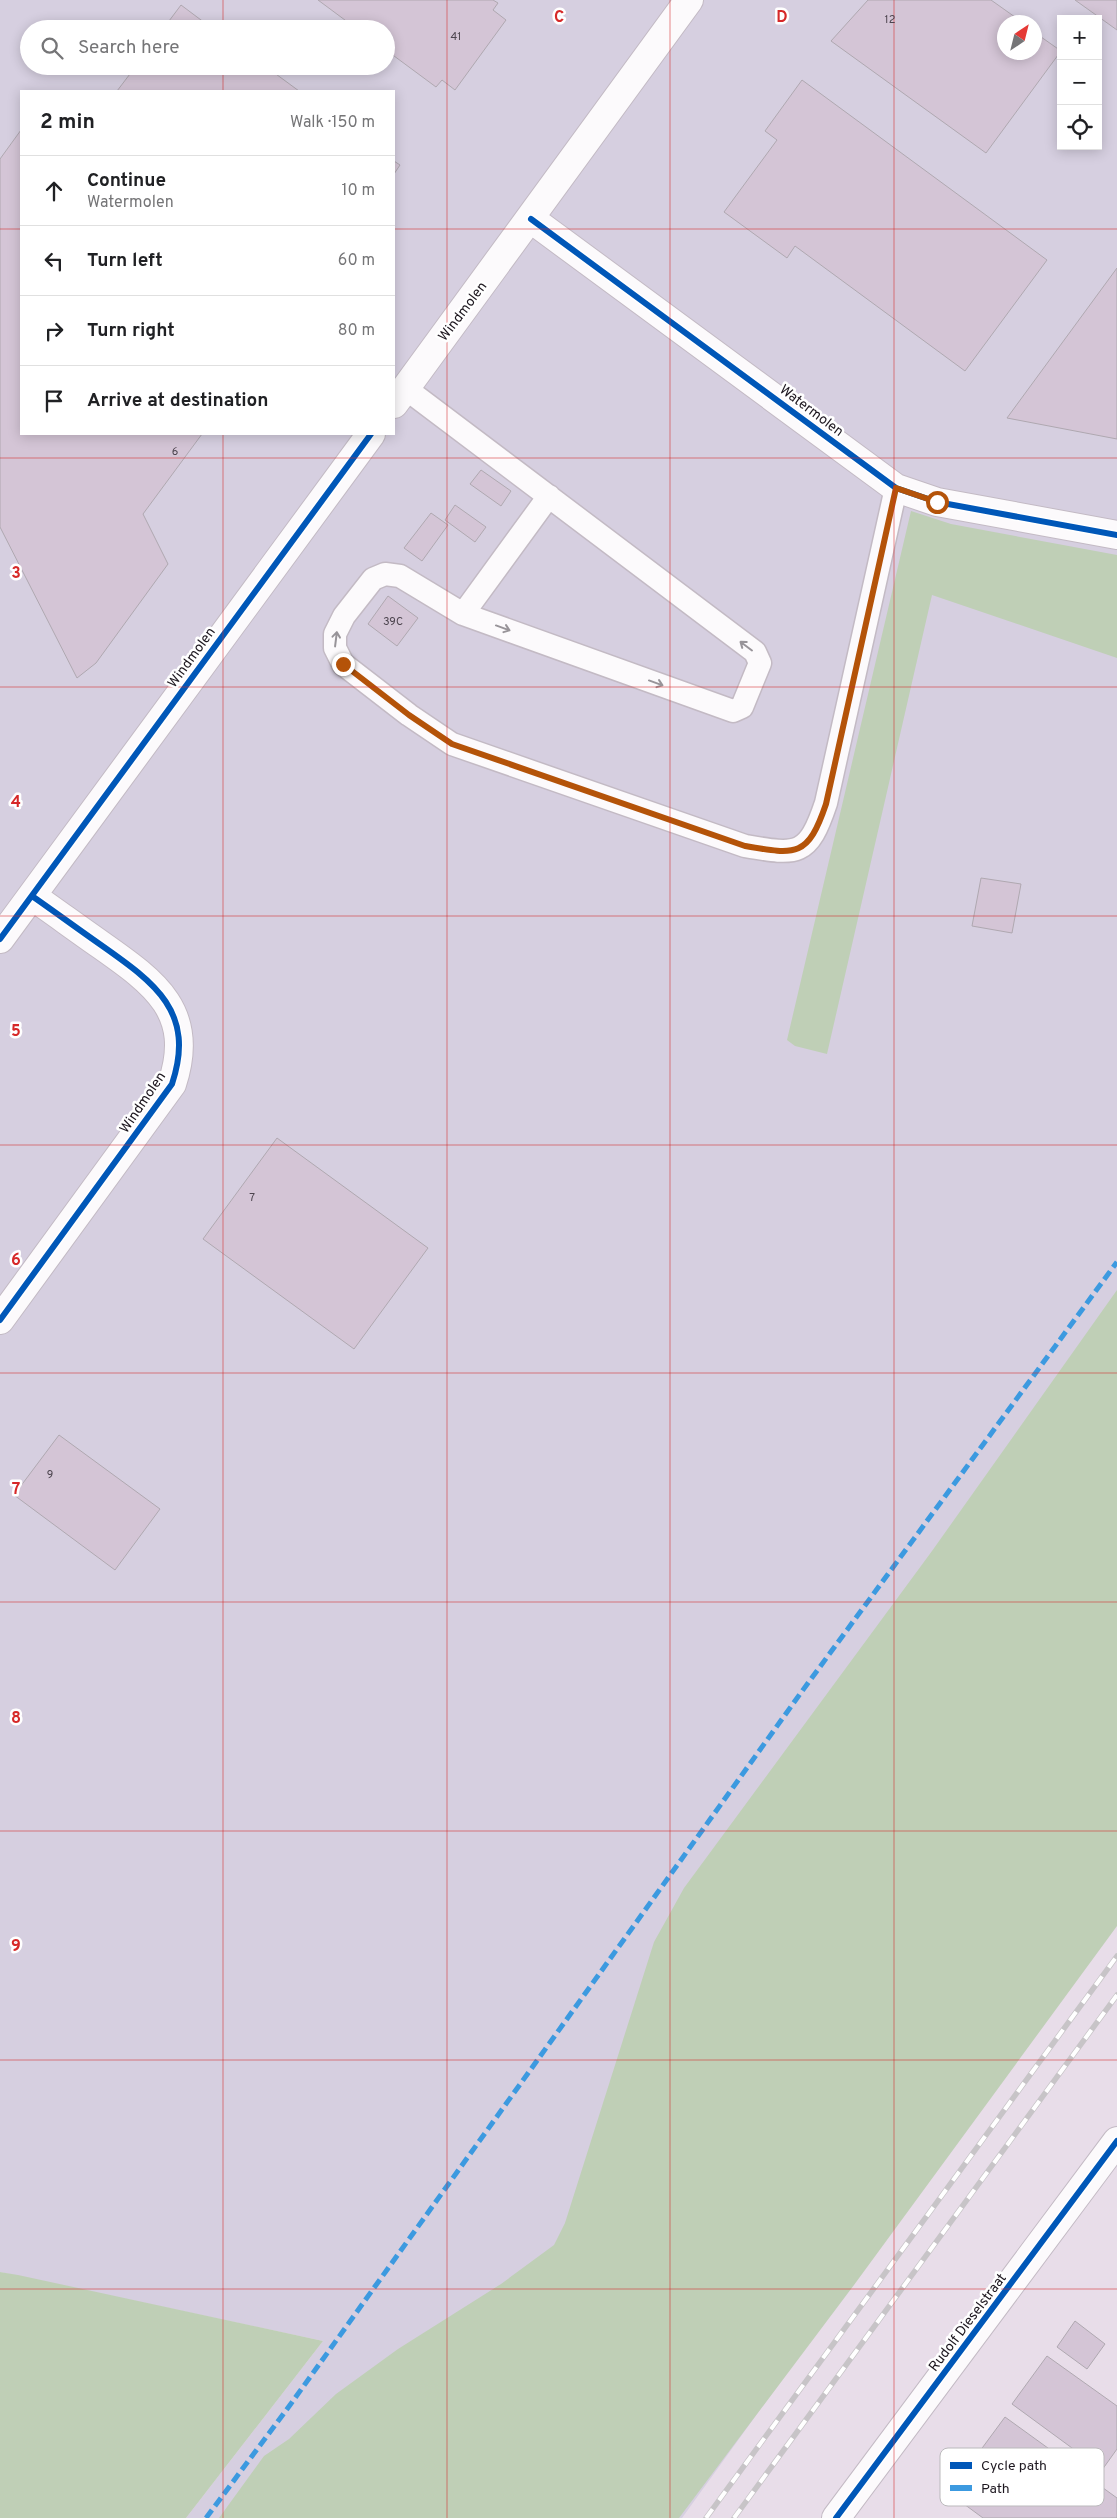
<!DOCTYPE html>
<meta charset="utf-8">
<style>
:root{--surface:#fff;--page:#f6f6f6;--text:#202124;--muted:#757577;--line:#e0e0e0}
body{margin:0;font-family:Overpass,sans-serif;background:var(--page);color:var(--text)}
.controls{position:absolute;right:15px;top:15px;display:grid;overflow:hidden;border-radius:0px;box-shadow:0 2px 12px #0003}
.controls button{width:45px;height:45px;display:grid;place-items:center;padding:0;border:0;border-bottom:1px solid var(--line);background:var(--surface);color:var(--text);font:25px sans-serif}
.compass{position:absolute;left:997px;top:15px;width:45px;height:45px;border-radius:50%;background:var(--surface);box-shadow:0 2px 12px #0003;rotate:35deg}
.stop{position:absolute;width:15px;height:15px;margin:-11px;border:4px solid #b45309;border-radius:50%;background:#fff}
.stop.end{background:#b45309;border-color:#fff;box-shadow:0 1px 5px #0008}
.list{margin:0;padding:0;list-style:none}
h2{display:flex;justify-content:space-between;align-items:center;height:65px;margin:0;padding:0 20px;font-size:21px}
h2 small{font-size:16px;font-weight:400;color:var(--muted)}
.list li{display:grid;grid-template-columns:32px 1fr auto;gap:15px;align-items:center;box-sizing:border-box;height:70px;padding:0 20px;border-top:1px solid var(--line)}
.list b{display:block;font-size:19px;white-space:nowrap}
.list p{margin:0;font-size:16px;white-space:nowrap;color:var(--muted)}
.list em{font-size:16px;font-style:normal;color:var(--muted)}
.icon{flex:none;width:28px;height:28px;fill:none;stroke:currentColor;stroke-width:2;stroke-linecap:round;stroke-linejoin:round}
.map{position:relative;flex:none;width:1117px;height:2518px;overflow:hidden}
.search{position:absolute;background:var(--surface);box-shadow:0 2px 12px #0003;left:20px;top:20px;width:375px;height:55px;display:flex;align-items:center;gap:12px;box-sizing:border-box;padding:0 18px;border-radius:28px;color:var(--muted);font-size:19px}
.panel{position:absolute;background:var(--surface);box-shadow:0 2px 12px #0003;left:20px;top:90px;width:375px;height:345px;border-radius:0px}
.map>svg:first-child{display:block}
.industrial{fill:#d6cfe0;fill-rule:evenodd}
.green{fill:#bfcfb6}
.building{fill:#d4c5d6;stroke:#afa8b0}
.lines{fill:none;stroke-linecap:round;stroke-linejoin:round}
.lane-casing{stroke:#c3bac4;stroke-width:25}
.street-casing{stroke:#c3bac4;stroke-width:30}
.lane{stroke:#fcfafc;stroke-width:22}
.street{stroke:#fcfafc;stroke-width:28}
.rail-casing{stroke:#c7c4c7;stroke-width:5.5}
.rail{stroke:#fff;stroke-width:4;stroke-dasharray:11;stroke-linecap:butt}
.quiet{stroke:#3c9ae0;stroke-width:5;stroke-dasharray:10 5;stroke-linecap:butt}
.cycleway-casing{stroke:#fff;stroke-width:9}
.cycleway{stroke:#0057b8;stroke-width:6}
.oneway{stroke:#989499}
.route{stroke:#b45309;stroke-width:6}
.grid{fill:none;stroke:#d62828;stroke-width:1;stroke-opacity:0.55}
.labels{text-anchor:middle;stroke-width:5;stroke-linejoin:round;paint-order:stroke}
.number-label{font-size:11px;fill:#4c444e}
.street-label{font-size:14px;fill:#1d171f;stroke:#fff}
.key{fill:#fff;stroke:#bbb9bc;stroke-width:1}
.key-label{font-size:14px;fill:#1d171f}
.grid-label{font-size:16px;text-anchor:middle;font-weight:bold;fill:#d62828;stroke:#fff;stroke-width:5;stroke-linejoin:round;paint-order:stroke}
</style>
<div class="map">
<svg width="1117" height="2518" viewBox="0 0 1117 2518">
<rect width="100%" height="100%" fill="#e8dde9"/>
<path class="industrial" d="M 0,0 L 1117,0 L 1117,1914 L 682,2518 L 186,2518 L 323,2341 L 0,2272 ZM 1061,19 L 1098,19 L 1098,146 L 1061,146 ZM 1004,22 L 1034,22 L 1034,52 L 1004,52 ZM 29,29 L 386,29 L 386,66 L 29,66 ZM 21,91 L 394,91 L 394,434 L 21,434 Z"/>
<path class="green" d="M 911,511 L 951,524 L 1117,555 L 1117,658 L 932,595 L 827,1054 L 795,1046 L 787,1040 Z
M 1117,1290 L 1117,1926 L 854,2285 L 679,2518 L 219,2518 L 264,2456 L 289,2439 L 336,2394 L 398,2349 L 501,2284 L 554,2245 L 565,2223 L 654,1942 L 684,1888 L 932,1551 Z
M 0,2272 L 18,2275 L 323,2341 L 186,2518 L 0,2518 Z"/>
<path class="building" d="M 318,0 L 493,0 L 498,3 L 493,10 L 506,20 L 455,90 L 442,80 L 436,87 L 386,50 L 386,29 L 357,29 Z
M 868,0 L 991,0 L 1022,22 L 1004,22 L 1004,52 L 1034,52 L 1034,32 L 1061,51 L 986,153 L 831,41 Z
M 1075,0 L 1117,0 L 1117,30 Z
M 181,5 L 213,29 L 163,29 Z
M 136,66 L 265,66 L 299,91 L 117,91 Z
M 802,80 L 1047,260 L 965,371 L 795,246 L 787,258 L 724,212 L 777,140 L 765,131 Z
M 21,130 L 21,434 L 202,434 L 143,514 L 168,564 L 96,663 L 77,678 L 0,527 L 0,159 Z
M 394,161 L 400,165 L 394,174 Z
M 1117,268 L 1117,439 L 1007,418 Z
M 481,470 L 511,491 L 501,506 L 470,484 Z
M 455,505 L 486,527 L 475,542 L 445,520 Z
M 431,513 L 448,525 L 422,561 L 404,548 Z
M 388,596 L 418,618 L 397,646 L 368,624 Z
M 981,878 L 1021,884 L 1012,933 L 972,926 Z
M 277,1138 L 428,1248 L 354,1349 L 203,1239 Z
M 59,1435 L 160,1509 L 115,1570 L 14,1495 Z
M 1075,2321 L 1105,2344 L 1087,2369 L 1057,2347 Z
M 1047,2356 L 1117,2406 L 1117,2449 L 1102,2470 L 1012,2404 Z
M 1005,2417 L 1117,2498 L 1117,2518 L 983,2518 L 949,2493 Z"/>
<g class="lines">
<g class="lane-casing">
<path id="lane" d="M 405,388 L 755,652 L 760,663 L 742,707 L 733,711 L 463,614 L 400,576 L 385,574 L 373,579 L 344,616 L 335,634 L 335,648 L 343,664 L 409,715 L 452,744 L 745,846 C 798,855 808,857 826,803 L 896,488
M 463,614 L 549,496"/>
</g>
<g class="street-casing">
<path id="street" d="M 531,219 L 896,488 L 937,502 L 1117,535
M 394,404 L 689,0
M 0,939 L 371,434
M 0,1320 L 172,1084 C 196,1012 155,983 101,945 C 78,929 55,912 32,896
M 836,2518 L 1117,2141"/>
</g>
<use href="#lane" class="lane"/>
<use href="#street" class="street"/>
<g class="rail-casing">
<path id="rail" d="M 706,2518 L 1117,1956
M 734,2518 L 1117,1995"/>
</g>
<use href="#rail" class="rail"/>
<path class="quiet" d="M 206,2518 L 290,2405 L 800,1694 L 1117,1262"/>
<g class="cycleway-casing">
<path id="cycleway" d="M 531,219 L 896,488 L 937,502 L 1117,535
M 0,939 L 371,434
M 0,1320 L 172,1084 C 196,1012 155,983 101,945 C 78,929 55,912 32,896
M 836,2518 L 1117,2141"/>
</g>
<use href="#cycleway" class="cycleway"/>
</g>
<defs><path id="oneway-shaft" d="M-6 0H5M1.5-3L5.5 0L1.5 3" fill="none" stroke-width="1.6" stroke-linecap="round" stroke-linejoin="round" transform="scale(1.25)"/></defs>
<g class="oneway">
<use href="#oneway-shaft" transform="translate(503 628) rotate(20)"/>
<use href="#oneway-shaft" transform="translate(336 639) rotate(-83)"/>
<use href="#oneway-shaft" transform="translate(746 646) rotate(-143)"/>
<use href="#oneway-shaft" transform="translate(656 683) rotate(20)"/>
</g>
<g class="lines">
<path class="route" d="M 343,664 L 409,715 L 452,744 L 745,846 C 797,855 808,857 826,804 L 896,488 L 937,502"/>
</g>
<path class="grid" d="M 223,0 L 223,29M 447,0 L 447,2518M 670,0 L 670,2518M 894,0 L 894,2518M 223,66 L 223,91M 0,229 L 21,229M 394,229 L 1117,229M 223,434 L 223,2518M 0,458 L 1117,458M 0,687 L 1117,687M 0,916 L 1117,916M 0,1145 L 1117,1145M 0,1373 L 1117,1373M 0,1602 L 1117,1602M 0,1831 L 1117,1831M 0,2060 L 1117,2060M 0,2289 L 1117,2289"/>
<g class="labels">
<g class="number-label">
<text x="890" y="23">12</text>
<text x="456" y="40">41</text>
<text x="175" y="455">6</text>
<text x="393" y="625">39C</text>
<text x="252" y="1201">7</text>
<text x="50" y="1478">9</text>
</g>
<g class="street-label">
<text transform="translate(462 311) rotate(-53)" y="5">Windmolen</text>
<text transform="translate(812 410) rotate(37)" y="5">Watermolen</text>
<text transform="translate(191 657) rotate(-54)" y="5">Windmolen</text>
<text transform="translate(142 1102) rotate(-56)" y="5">Windmolen</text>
<text transform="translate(967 2322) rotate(-53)" y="5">Rudolf Dieselstraat</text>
</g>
</g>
<rect x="940" y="2448" width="164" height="58" rx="8" class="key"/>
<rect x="950" y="2462" width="22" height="7" fill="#0057b8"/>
<rect x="950" y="2485" width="22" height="6" fill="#3c9ae0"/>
<g class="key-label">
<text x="981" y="2470">Cycle path</text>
<text x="981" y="2493">Path</text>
</g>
<g class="grid-label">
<text x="559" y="22">C</text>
<text x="782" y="22">D</text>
<text x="16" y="578">3</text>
<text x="16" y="807">4</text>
<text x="16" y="1036">5</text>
<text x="16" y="1265">6</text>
<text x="16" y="1494">7</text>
<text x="16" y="1723">8</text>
<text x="16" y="1951">9</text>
</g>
</svg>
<div class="controls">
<button>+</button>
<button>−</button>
<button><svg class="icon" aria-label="locate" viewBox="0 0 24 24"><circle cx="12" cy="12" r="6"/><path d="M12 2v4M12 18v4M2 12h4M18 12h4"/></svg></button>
</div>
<svg class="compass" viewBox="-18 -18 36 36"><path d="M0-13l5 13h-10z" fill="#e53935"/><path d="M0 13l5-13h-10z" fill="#757577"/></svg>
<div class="stop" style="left:937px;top:502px"></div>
<div class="stop end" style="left:343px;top:664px"></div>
<div class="search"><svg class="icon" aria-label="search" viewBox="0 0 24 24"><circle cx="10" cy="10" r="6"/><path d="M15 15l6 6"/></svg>Search here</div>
<section class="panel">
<h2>2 min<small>Walk · 150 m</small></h2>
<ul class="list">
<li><svg class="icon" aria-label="ahead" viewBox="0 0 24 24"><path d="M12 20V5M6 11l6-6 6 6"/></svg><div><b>Continue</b><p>Watermolen</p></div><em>10 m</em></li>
<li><svg class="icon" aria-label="left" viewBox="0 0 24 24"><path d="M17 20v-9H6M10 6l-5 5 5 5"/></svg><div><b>Turn left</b></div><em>60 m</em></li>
<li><svg class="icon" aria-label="right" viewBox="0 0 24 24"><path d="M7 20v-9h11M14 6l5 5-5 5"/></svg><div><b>Turn right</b></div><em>80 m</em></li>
<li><svg class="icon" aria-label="arrive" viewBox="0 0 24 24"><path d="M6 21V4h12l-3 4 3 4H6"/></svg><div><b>Arrive at destination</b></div></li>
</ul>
</section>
</div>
